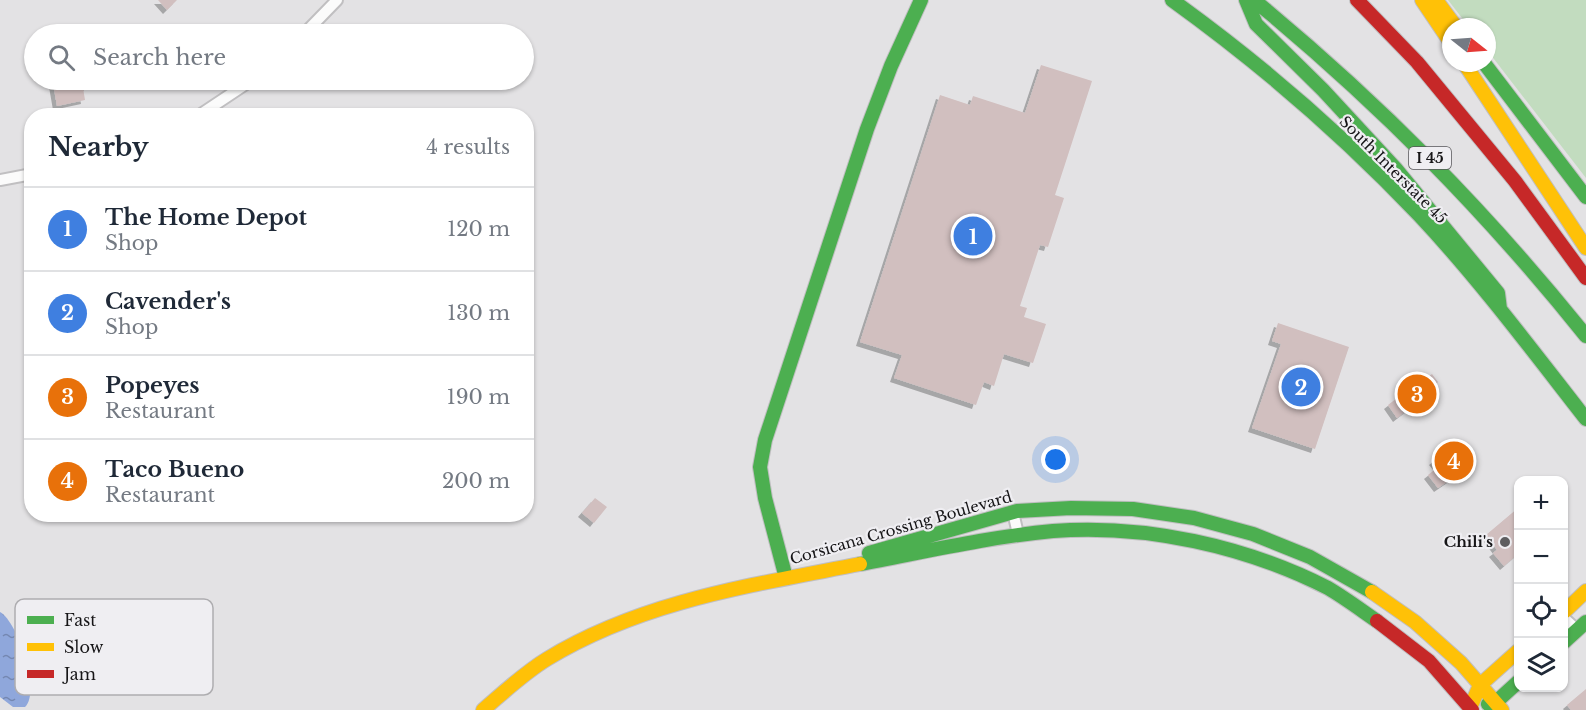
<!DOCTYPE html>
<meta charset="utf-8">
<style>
:root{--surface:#fff;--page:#f6f6f7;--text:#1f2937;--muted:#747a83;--line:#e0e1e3;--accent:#0f766e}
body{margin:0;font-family:"Libre Baskerville",serif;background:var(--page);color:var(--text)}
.controls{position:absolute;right:18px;bottom:18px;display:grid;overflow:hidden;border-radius:12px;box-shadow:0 2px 4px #0004}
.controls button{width:54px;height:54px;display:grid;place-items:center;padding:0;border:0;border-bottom:2px solid var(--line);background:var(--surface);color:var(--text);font:30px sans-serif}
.compass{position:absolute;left:1442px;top:18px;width:54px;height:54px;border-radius:50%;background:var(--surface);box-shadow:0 2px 4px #0004;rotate:107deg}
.you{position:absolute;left:1056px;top:460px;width:21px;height:21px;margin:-15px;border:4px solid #fff;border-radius:50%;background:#1a73e8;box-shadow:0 0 0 9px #1a73e833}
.badge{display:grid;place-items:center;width:39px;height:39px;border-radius:50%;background:var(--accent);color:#fff;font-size:20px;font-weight:700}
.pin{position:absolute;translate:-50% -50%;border:3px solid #fff;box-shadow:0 2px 6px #0006}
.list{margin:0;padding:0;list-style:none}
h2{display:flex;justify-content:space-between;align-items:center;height:78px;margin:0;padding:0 24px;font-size:26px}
h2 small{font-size:20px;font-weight:400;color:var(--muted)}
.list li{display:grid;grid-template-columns:39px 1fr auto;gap:18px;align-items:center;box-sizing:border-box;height:84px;padding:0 24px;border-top:2px solid var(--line)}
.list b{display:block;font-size:22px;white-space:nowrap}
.list p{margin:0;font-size:20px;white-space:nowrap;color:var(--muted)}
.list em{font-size:20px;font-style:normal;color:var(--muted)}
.icon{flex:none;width:33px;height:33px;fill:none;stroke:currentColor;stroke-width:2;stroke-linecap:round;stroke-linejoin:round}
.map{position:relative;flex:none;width:1586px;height:710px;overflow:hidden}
.search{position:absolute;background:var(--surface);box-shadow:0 2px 4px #0004;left:24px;top:24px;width:510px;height:66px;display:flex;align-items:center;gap:15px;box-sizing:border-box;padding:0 21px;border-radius:33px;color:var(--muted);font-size:22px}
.panel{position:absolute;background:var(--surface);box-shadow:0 2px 4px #0004;left:24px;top:108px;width:510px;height:414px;border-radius:24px}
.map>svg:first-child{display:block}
.grass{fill:#c2dcbf}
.water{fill:url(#water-ripples)}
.building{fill:#d1bfbf;filter:url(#shadow)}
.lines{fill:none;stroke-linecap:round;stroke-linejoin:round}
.street-casing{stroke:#c0bfc1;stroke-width:14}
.fast-casing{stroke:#c0bfc1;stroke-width:16}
.slow-casing{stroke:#c0bfc1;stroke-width:16}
.jam-casing{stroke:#c0bfc1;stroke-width:16}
.street{stroke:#fbfbfb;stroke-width:10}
.fast{stroke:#4caf50;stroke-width:14}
.slow{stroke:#ffc107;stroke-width:14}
.jam{stroke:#c62828;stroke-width:14}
.poi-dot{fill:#5e5d5f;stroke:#efeef2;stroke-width:2}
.labels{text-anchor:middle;stroke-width:4.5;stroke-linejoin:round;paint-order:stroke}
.shield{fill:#efeef2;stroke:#575659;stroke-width:1.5}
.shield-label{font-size:14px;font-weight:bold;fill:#161517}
.street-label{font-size:15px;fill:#161517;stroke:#efeef2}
.poi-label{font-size:15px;font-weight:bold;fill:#161517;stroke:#efeef2;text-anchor:end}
.key{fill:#efeef2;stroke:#aeadb0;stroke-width:1.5}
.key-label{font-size:16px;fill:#161517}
</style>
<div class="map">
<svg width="1586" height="710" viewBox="0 0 1586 710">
<defs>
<pattern id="water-ripples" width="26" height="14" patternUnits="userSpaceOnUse" patternTransform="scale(1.5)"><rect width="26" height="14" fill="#8fa7db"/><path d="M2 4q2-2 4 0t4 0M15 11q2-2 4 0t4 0" fill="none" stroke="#7487b1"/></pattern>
<filter id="shadow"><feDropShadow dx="-4" dy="4" stdDeviation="0" flood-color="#0004"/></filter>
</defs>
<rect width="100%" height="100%" fill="#e3e2e4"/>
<path class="grass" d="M 1448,0 L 1586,0 L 1586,178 L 1487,50 L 1487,27 L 1469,27 Z"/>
<path class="water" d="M 0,612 C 18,622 41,692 25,707 L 13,707 L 0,697 Z"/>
<path class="building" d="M 158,0 L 177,0 L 167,10 Z
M 1041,65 L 1092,81 L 1055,195 L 1064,198 L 1048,247 L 1040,245 L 1020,306 L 1027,308 L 1024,317 L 1046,324 L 1033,363 L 1004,354 L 994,386 L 984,382 L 976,405 L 894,378 L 902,355 L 860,342 L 940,95 L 970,105 L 973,96 L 1025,113 Z
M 72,80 L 87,80 L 88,87 L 83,88 L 85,100 L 57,106 L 53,83 Z
M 358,80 L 370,80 L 365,86 Z
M 298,108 L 303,116 L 288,116 Z
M 1278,323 L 1349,347 L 1315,449 L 1252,428 L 1281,344 L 1272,341 Z
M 1432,374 L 1438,382 L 1436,384 L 1437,387 L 1397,418 L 1388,405 L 1410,388 L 1411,389 Z
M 1457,443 L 1459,447 L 1463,444 L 1467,446 L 1475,459 L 1469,464 L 1470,466 L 1438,488 L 1428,475 L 1438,467 L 1433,461 Z
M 595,498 L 607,507 L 594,523 L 582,513 Z
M 1518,508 L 1518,554 L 1504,566 L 1493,553 L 1497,550 L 1486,535 Z
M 1586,689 L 1586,710 L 1571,710 L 1567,705 Z"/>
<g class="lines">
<g class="street-casing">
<path id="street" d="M 304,34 L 337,0
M 198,116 L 252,80
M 0,180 L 32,174
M 1013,512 L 1018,534
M 1564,618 L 1577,630"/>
</g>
<g class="fast-casing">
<path id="fast" d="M 1172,0 C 1258,62 1346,138 1419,215 C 1479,279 1532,350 1586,419
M 1246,0 L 1256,24 L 1323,90 L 1396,169 L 1498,293 L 1500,309
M 1254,0 C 1379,103 1484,209 1586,336
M 1484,63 L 1586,197
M 869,553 L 1017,511 L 1071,508 L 1133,509 L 1194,518 L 1253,534 L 1310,557 L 1372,592
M 860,564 C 924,552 988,537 1053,531 C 1146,524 1245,546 1328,588 C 1345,598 1361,610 1377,621
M 786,578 L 765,498 L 760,467 L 765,440 L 867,129 L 891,66 L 921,0
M 1564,642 L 1586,622
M 1488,704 L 1496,702 L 1518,682"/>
</g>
<g class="slow-casing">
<path id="slow" d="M 1422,0 L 1451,43
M 1436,0 L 1456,27
M 1464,63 L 1586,248
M 1372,592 L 1415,622 L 1461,663 L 1502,710
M 1564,612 L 1586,591
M 1470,708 L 1480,685 L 1518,651
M 483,710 C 504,692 524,673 547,659 C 642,601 753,585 860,564"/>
</g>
<g class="jam-casing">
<path id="jam" d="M 1357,0 L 1417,62 L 1515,181 L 1586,278
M 1377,621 L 1429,661 L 1472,710"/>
</g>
<use href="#street" class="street"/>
<use href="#fast" class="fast"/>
<use href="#slow" class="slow"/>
<use href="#jam" class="jam"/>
</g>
<circle class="poi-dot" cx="1505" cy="542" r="6"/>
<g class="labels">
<rect class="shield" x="1409" y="147" width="42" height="22" rx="4.5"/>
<g class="shield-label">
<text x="1430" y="163">I 45</text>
</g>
<g class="street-label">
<text transform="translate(1393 170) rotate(45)" y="5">South Interstate 45</text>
<text transform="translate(901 528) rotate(-16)" y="5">Corsicana Crossing Boulevard</text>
</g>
<g class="poi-label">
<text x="1493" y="547">Chili's</text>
</g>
</g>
<rect x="15" y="599" width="198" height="96" rx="9" class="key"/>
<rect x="27" y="616" width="27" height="8" fill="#4caf50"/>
<rect x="27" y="643" width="27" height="8" fill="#ffc107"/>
<rect x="27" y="670" width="27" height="8" fill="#c62828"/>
<g class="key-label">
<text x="64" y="626">Fast</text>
<text x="64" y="653">Slow</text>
<text x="64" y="680">Jam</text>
</g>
</svg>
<div class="controls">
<button>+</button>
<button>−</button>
<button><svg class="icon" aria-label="locate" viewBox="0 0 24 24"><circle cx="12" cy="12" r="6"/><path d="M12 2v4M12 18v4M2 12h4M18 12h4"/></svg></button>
<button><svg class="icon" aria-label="layers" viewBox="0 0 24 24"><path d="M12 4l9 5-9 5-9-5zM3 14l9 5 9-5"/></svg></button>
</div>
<svg class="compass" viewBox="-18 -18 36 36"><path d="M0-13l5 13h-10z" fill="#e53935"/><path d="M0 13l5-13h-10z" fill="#747a83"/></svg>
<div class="you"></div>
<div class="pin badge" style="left:973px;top:236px;background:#3f7fe0">1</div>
<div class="pin badge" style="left:1301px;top:387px;background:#3f7fe0">2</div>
<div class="pin badge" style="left:1417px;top:394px;background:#e8710a">3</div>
<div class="pin badge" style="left:1454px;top:461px;background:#e8710a">4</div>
<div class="search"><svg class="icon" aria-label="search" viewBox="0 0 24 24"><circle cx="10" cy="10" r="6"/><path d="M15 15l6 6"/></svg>Search here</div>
<section class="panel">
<h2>Nearby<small>4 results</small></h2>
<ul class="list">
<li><span class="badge" style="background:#3f7fe0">1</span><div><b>The Home Depot</b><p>Shop</p></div><em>120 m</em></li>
<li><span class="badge" style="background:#3f7fe0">2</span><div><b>Cavender's</b><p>Shop</p></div><em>130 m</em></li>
<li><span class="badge" style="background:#e8710a">3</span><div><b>Popeyes</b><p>Restaurant</p></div><em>190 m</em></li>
<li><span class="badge" style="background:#e8710a">4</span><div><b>Taco Bueno</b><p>Restaurant</p></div><em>200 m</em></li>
</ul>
</section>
</div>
